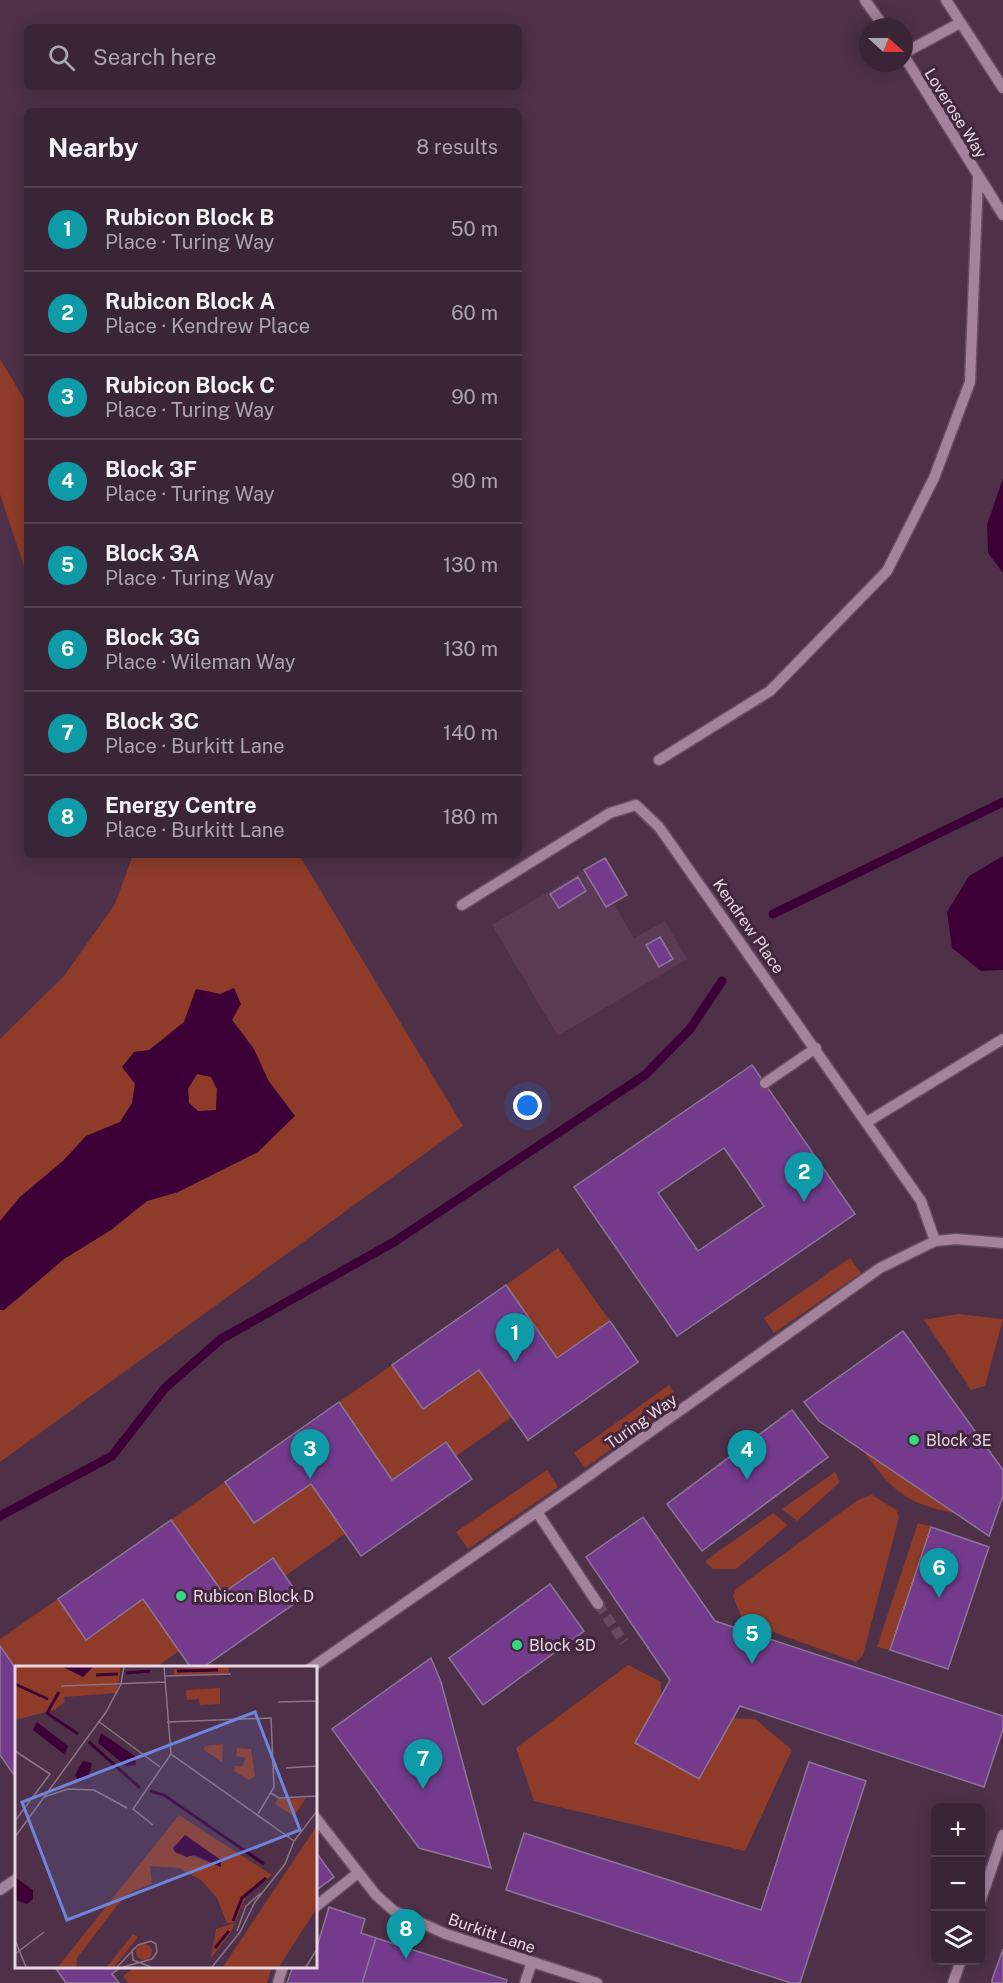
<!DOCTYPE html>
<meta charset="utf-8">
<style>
:root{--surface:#3a2536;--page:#453142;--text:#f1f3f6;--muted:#aba5ad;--line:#544251;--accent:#36d880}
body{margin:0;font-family:"Public Sans",sans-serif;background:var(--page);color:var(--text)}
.controls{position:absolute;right:18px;bottom:18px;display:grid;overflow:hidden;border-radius:9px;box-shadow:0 3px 15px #0003}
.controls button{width:54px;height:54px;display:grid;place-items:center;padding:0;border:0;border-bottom:2px solid var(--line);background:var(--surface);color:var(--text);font:30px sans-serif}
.compass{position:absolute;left:859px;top:18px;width:54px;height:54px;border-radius:50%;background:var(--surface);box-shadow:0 3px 15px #0003;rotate:111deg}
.you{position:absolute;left:528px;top:1106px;width:21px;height:21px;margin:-15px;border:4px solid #fff;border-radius:50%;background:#1a73e8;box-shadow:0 0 0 9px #1a73e833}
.badge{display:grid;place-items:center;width:39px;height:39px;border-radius:50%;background:var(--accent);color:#fff;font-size:20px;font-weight:700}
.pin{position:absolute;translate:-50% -50px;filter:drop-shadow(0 2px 3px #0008)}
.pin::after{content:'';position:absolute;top:32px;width:21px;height:18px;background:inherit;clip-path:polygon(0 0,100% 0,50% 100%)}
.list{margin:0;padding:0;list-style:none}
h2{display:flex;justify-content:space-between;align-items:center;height:78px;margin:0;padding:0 24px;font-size:26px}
h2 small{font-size:20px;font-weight:400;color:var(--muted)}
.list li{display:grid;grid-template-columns:39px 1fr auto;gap:18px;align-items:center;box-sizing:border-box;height:84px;padding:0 24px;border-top:2px solid var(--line)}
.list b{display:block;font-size:22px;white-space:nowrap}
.list p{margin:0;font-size:20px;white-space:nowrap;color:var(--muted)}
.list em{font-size:20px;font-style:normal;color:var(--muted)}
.icon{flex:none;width:33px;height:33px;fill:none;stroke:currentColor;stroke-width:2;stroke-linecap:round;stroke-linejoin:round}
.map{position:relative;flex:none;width:1003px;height:1983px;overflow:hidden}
.search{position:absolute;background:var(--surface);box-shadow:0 3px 15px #0003;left:24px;top:24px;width:498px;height:66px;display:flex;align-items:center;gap:15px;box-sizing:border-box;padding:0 21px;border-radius:9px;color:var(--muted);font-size:22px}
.panel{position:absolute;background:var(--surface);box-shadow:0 3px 15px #0003;left:24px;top:108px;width:498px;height:750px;border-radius:9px}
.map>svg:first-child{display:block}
.built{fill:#5c3955}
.green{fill:#8e3c29}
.water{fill:#3d0036;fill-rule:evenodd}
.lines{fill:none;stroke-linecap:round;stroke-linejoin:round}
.stream{stroke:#3d0036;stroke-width:9}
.building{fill:#743b8d;stroke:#8b7696;stroke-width:1.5;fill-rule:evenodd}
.minor-tunnel{stroke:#654a5f;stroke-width:10;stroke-dasharray:10 5;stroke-linecap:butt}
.minor-casing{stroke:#664e61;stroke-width:13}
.minor{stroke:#a3829c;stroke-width:10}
.poi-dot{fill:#36d880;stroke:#43273d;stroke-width:2}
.labels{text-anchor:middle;stroke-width:6;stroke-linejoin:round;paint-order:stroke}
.street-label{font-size:16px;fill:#e8d6e3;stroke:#43273d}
.poi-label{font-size:16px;fill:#e8d6e3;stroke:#43273d;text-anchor:start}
.inset-river{fill:none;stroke:#3d0036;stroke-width:3}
.inset-road{fill:none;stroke:#8c7386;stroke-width:1.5}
.view{fill:#6e84dc;fill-opacity:0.15;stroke:#6e84dc;stroke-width:3}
.inset-edge{fill:none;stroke:#e8d6e3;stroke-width:3}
</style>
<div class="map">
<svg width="1003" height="1983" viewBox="0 0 1003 1983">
<rect width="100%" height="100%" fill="#4e3148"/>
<path class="built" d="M 605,858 L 627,895 L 613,903 L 634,938 L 665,921 L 687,959 L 558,1036 L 492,925 Z"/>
<path class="green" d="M 0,359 L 27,404 L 27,575 L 0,494 Z
M 133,855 L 299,855 L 463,1126 L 0,1462 L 0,1310 L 4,1310 L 64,1259 L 111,1230 L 147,1201 L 178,1192 L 216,1171 L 294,1116 L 268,1080 L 254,1049 L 232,1020 L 234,988 L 220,994 L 196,989 L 185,1022 L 149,1050 L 134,1052 L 135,1084 L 132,1103 L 120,1122 L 86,1136 L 63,1161 L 20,1197 L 0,1221 L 0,1039 L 64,976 L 115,904 Z
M 196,1074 L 211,1077 L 217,1089 L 216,1111 L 198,1111 L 189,1103 L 188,1089 Z
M 558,1248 L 610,1321 L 557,1358 L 506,1285 Z
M 850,1258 L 861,1273 L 774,1333 L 764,1318 Z
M 958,1314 L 1003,1319 L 985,1386 L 971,1390 L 924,1320 Z
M 392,1365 L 423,1409 L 479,1370 L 512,1417 L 456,1456 L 446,1442 L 392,1480 L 339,1402 Z
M 669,1385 L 679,1400 L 585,1468 L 574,1453 Z
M 861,1448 L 954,1513 C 902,1503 891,1488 861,1448 Z
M 547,1470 L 558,1487 L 468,1549 L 456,1532 Z
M 835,1472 L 840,1482 L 797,1521 L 782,1509 Z
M 225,1482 L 254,1523 L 311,1484 L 346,1533 L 285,1576 L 272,1558 L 223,1593 L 171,1520 Z
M 872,1495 L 896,1510 L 899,1517 L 863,1655 L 856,1662 L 743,1621 L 733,1596 L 736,1589 L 858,1500 Z
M 773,1513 L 788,1525 L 736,1569 L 713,1569 L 705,1561 Z
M 918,1523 L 931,1527 L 890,1650 L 877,1647 Z
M 58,1599 L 86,1640 L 143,1599 L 179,1651 L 155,1668 L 16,1669 L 0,1646 L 0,1639 Z
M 628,1665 L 661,1682 L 661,1697 L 635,1743 L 699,1779 L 733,1718 L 755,1719 L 792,1750 L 745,1851 L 534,1801 L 516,1748 Z
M 137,1966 L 272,1966 L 272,1967 L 267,1983 L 128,1983 L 123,1976 Z"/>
<path class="water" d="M 1003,478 L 1003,573 L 988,553 L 987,525 Z
M 1003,856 L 1003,970 L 981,971 L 952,948 L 947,912 L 969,876 Z
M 234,988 L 241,1004 L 232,1020 L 254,1049 L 268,1080 L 295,1116 L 258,1152 L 178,1192 L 147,1201 L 111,1230 L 64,1259 L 4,1310 L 0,1310 L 0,1221 L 20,1197 L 63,1161 L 86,1136 L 120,1122 L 132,1103 L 135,1084 L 122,1067 L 134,1052 L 149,1050 L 184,1022 L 196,989 L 220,994 ZM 197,1074 L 211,1077 L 217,1089 L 216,1110 L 198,1111 L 189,1103 L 188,1089 Z"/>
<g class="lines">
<path class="stream" d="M 773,914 L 1003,802
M 0,1516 L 112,1456 L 165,1388 L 221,1339 L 394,1242 L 645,1075 L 690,1029 L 722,981"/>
</g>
<path class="building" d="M 605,858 L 627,895 L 606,907 L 584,870 Z
M 578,877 L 586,891 L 559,908 L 550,894 Z
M 660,937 L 673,959 L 659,967 L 646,945 Z
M 752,1065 L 855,1214 L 677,1336 L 574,1187 ZM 724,1148 L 764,1206 L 698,1251 L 658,1193 Z
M 506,1285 L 557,1358 L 610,1321 L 638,1362 L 528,1440 L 479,1370 L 423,1409 L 392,1365 Z
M 903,1331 L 1003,1470 L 1003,1496 L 989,1536 L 819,1421 L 804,1402 Z
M 339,1402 L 392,1480 L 446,1442 L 472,1479 L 361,1556 L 311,1484 L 254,1523 L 225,1482 Z
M 792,1410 L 828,1457 L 702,1551 L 667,1504 Z
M 643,1517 L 715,1621 L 1003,1716 L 1003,1729 L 984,1787 L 740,1706 L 699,1779 L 635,1743 L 670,1680 L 586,1557 Z
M 171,1520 L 223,1593 L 273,1558 L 301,1599 L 202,1668 L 191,1668 L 143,1599 L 86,1640 L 58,1599 Z
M 931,1527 L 989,1547 L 948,1669 L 890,1650 Z
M 550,1584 L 584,1631 L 483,1705 L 449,1658 Z
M 0,1646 L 16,1669 L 16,1778 L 0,1755 Z
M 431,1658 L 441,1682 L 491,1868 L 419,1848 L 332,1729 Z
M 809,1762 L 866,1781 L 800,1983 L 791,1983 L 506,1890 L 524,1833 L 761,1910 Z
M 315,1851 L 334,1877 L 315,1891 Z
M 329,1907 L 365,1919 L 361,1933 L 376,1938 L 362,1983 L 287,1983 L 293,1966 L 315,1966 L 315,1946 L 317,1947 Z
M 376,1938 L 507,1980 L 506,1983 L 362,1983 Z
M 1003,1949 L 1003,1983 L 992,1983 L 992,1980 Z
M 54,1966 L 122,1966 L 112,1974 L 119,1983 L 66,1983 Z"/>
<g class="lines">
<path class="minor-tunnel" d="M 598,1604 L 624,1642"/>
<g class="minor-casing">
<path id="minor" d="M 865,0 L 884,27
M 946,0 L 1003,88
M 904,53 L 960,23
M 904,56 L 1003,215
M 659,760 L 770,691 L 887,571 L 934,478 L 970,382 L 978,176
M 462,905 L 610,813 L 636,805 L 659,827 L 921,1201 L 935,1241
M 765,1083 L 816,1048
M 867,1122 L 1003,1039
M 537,1512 L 598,1604
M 311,1668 L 577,1484 L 880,1268 L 935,1241 L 956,1239 L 1003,1243
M 315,1817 L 376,1895 L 394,1911 L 446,1934 L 597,1983
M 0,1890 L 16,1879
M 980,1902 L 1003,1835
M 315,1907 L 358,1873
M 278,1983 L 283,1966
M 525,1983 L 532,1962
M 953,1983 L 961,1960"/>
</g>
<use href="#minor" class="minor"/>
</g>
<g class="poi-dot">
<circle cx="914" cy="1440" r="6"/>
<circle cx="181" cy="1596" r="6"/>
<circle cx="517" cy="1645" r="6"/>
</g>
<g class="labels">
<g class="street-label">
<text transform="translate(956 113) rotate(58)" y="6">Loverose Way</text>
<text transform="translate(749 926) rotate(55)" y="6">Kendrew Place</text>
<text transform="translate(641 1421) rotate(-35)" y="6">Turing Way</text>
<text transform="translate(492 1933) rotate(19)" y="6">Burkitt Lane</text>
</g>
<g class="poi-label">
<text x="926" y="1446">Block 3E</text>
<text x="193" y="1602">Rubicon Block D</text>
<text x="529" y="1651">Block 3D</text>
</g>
</g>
<g transform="translate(15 1666)">
<rect width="302" height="302" fill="#4e3148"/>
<path d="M 0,0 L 106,0 L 102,27 L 49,31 L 50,36 L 39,44 L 0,54 ZM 213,0 L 214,7 L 159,9 L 159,3 ZM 205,22 L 205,38 L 185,39 L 184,33 L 172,34 L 171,24 ZM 208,78 L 207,96 L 189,84 L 190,80 ZM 222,82 L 236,83 L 240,110 L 234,114 L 219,105 L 220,100 L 228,100 L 230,92 L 221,90 ZM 291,132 L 279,150 L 260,138 L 263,133 ZM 164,149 L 257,209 L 233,226 L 220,256 L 212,257 L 202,232 L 186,214 L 164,202 L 135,200 L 137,218 L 118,225 L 104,237 L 62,292 L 61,301 L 43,301 ZM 170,169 L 197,189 L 206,201 L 159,183 ZM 301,161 L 301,243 L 264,301 L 208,301 ZM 220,257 L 215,268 L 196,292 L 201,263 ZM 118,268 L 123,271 L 99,301 L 92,301 ZM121 286a8 8 0 1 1 16 0a8 8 0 1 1-16 0Z" fill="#8e3c29" fill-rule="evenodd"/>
<path d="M 46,0 L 79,0 L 68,11 ZM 22,56 L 53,80 L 50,89 L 18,64 ZM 86,67 L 120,90 L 121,99 L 111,100 L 83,77 ZM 68,95 L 77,97 L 74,110 L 63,114 L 60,109 ZM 170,169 L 206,194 L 206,201 L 179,189 L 172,191 L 160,186 L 158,182 ZM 0,211 L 18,224 L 18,233 L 12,238 L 0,234 Z" fill="#3d0036"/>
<path class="inset-river" d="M 162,5 L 203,4M 111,7 L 135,5M 81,9 L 103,8M 0,18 L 33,33M 44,26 L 32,47 L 63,68M 74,76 L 125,122M 135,125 L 149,129 L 249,198M 218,255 L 227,232 L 251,212M 200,282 L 214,265"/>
<path class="inset-road" d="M 149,0 L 156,88 L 279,175M 150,10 L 216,8M 46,20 L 150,16M 263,36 L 302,35M 83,55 L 145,101M 152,56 L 256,52 L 259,121 L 243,148M 0,85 L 35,108 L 0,155M 271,102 L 302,100M 256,127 L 264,132 L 302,130M 29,131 L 53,123 L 79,124 L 112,142M 138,159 L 118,143 L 156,88M 0,171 L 91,46 L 106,18 L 109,0M 222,265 L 231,240 L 246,227M 0,274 L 11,301M 117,284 L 118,294 L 136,301M 0,288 L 29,266M 102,301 L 123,279 L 136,275 L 141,278 L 142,286 L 137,293 L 108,301M 197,301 L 225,266 L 240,236 L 270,198 L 279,175 L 302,145M 291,301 L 302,283"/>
<path class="view" d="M 240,46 L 285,164 L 52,254 L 7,136 Z"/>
<rect width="302" height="302" class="inset-edge"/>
</g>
</svg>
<div class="controls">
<button>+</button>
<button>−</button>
<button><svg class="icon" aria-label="layers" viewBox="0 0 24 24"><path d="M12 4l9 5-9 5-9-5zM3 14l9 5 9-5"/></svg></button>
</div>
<svg class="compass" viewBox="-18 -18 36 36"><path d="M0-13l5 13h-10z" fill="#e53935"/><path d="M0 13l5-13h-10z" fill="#aba5ad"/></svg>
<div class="you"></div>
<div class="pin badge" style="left:515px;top:1363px;background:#0f9aa8">1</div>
<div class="pin badge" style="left:804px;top:1202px;background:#0f9aa8">2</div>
<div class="pin badge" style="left:310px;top:1479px;background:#0f9aa8">3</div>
<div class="pin badge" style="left:747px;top:1480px;background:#0f9aa8">4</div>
<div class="pin badge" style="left:752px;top:1664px;background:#0f9aa8">5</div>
<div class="pin badge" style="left:939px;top:1598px;background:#0f9aa8">6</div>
<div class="pin badge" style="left:423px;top:1789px;background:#0f9aa8">7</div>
<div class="pin badge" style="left:406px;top:1959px;background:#0f9aa8">8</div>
<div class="search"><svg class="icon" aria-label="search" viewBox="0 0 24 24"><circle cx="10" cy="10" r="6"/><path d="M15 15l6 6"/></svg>Search here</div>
<section class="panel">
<h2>Nearby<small>8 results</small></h2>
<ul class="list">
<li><span class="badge" style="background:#0f9aa8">1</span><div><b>Rubicon Block B</b><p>Place · Turing Way</p></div><em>50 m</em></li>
<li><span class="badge" style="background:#0f9aa8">2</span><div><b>Rubicon Block A</b><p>Place · Kendrew Place</p></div><em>60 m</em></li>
<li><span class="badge" style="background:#0f9aa8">3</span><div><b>Rubicon Block C</b><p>Place · Turing Way</p></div><em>90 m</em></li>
<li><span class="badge" style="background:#0f9aa8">4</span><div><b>Block 3F</b><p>Place · Turing Way</p></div><em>90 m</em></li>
<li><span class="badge" style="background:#0f9aa8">5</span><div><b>Block 3A</b><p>Place · Turing Way</p></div><em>130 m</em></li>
<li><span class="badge" style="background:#0f9aa8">6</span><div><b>Block 3G</b><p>Place · Wileman Way</p></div><em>130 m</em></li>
<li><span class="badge" style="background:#0f9aa8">7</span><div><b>Block 3C</b><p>Place · Burkitt Lane</p></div><em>140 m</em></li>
<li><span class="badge" style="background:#0f9aa8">8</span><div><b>Energy Centre</b><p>Place · Burkitt Lane</p></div><em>180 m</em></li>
</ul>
</section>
</div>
